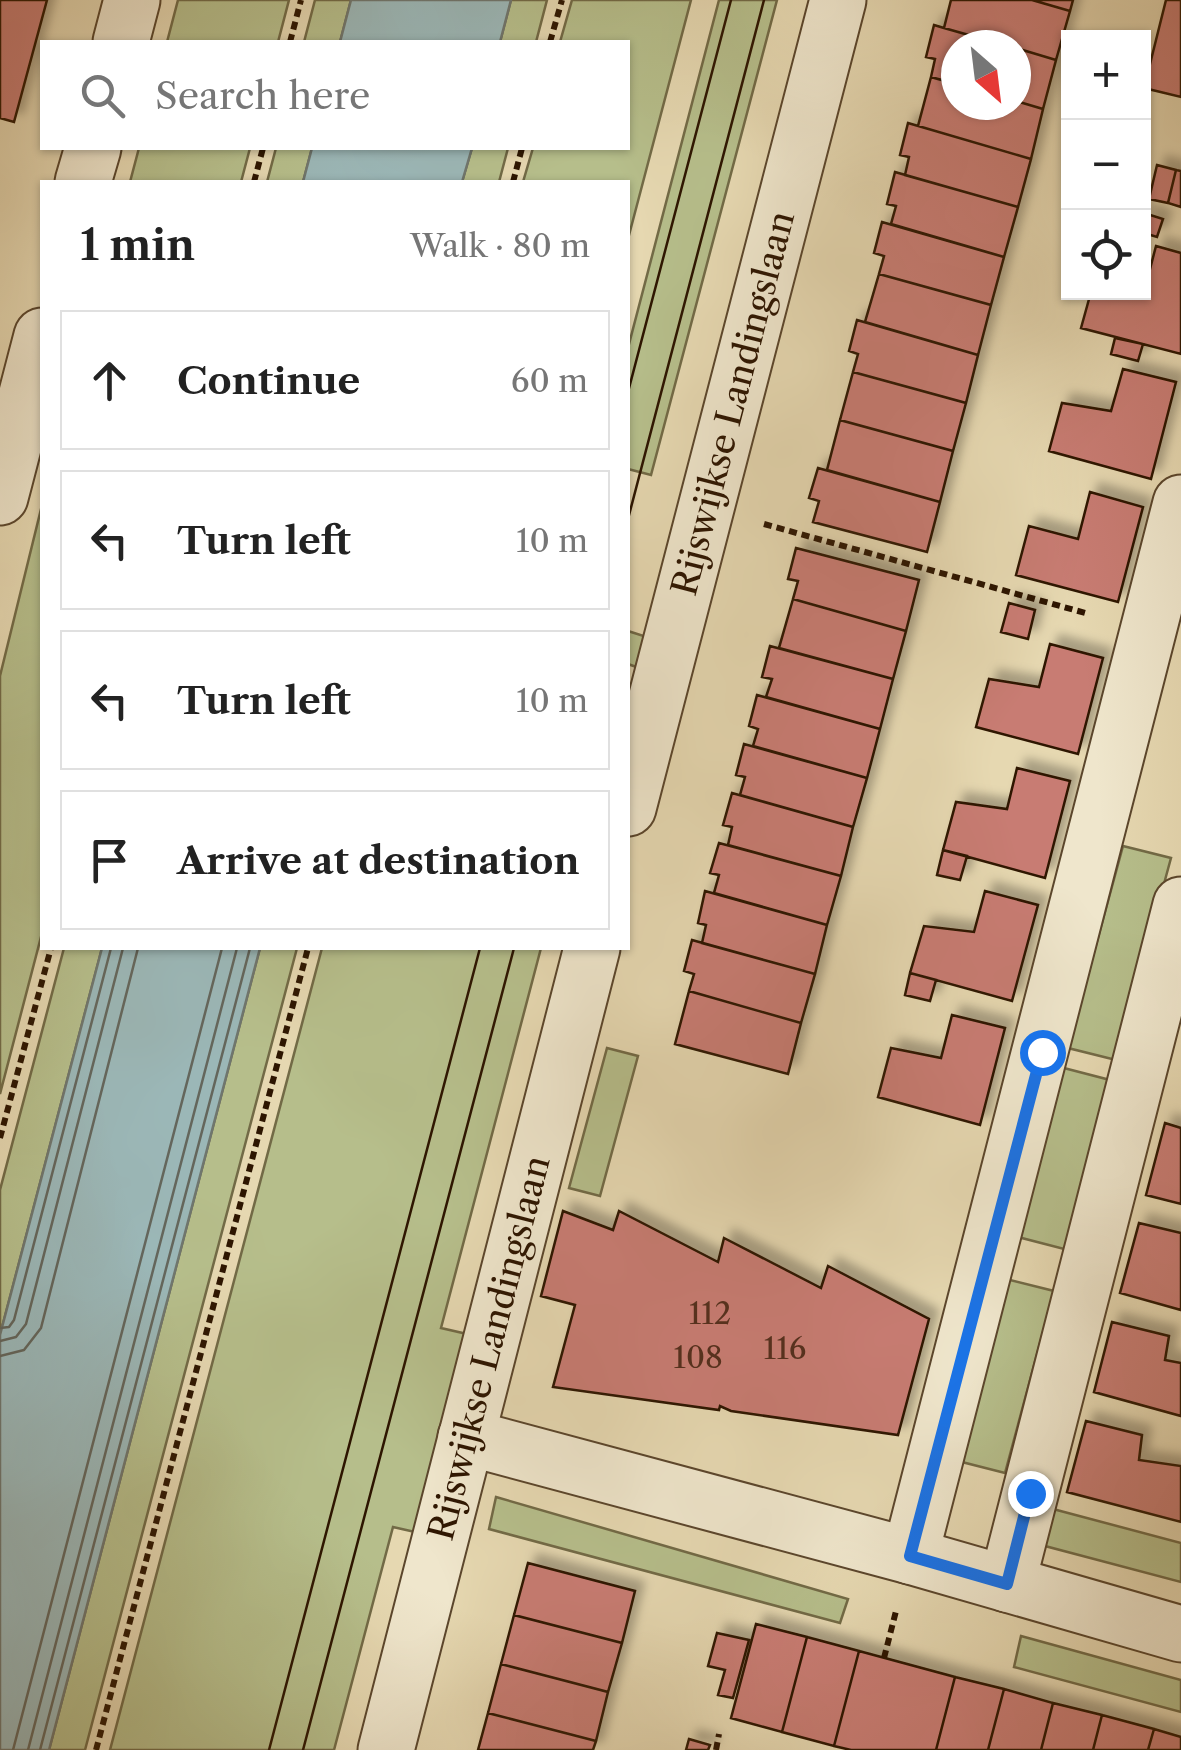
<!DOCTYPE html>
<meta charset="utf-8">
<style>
:root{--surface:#fff;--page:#f2f2f2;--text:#222;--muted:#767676;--line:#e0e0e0}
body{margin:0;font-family:"Libre Caslon Text",serif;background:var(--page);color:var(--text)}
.controls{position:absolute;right:30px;top:30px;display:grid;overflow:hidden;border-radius:0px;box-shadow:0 2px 8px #0004}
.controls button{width:90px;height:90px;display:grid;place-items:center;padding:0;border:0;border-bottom:2px solid var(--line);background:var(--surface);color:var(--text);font:50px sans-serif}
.compass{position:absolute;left:941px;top:30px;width:90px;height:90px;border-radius:50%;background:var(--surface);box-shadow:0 2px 8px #0004;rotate:152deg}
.stop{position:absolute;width:30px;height:30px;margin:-22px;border:8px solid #1a73e8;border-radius:50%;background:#fff}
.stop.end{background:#1a73e8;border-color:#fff;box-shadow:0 2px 10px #0008}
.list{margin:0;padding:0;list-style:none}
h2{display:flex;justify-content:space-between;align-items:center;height:130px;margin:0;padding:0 40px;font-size:42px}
h2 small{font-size:32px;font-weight:400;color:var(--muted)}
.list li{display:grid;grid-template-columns:65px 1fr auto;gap:30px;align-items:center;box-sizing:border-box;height:140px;margin:0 20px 20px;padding:0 20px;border:2px solid var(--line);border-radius:0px}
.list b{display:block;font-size:38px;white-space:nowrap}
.list em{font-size:32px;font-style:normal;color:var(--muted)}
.icon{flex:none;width:55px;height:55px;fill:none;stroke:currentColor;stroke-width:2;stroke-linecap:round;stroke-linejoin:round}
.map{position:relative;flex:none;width:1181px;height:1750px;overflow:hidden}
.search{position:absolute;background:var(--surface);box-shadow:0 2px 8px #0004;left:40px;top:40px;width:590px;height:110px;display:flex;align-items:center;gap:25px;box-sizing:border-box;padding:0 35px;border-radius:0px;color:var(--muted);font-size:38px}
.panel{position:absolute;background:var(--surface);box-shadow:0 2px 8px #0004;left:40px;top:180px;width:590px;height:770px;border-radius:0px}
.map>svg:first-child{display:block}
.green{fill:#b6be8b;stroke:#726a46;stroke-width:2.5}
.water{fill:#9bb7b7;stroke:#6f766e;stroke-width:2.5}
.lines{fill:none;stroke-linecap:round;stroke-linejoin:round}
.shore{stroke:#64665c;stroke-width:2.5}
.building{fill:#c87c73;stroke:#2d1500;stroke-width:2.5;filter:url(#shadow)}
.street-casing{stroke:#5b462c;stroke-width:59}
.path{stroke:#2d1500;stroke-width:6;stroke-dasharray:8 5;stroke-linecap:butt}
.street{stroke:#efe6cc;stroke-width:55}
.tram{stroke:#2d1500;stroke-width:2.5}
.route{stroke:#1a73e8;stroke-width:12}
.labels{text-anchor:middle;stroke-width:8;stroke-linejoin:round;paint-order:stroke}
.number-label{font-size:30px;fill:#542f1d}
.street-label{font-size:35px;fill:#2d1500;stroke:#efe6cc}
</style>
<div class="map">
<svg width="1181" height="1750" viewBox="0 0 1181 1750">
<defs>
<filter id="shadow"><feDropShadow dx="9" dy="-9" stdDeviation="5" flood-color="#0004"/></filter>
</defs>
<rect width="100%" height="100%" fill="#e6d8b1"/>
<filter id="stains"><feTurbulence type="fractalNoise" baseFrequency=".002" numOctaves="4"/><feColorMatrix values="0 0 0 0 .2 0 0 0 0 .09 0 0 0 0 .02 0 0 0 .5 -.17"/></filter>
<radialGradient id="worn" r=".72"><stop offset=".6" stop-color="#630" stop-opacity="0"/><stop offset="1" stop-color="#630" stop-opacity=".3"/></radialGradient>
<path class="green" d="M 178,0 L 289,0 L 278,42 L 167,42 Z
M 315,0 L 351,0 L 340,42 L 304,42 Z
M 511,0 L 547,0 L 536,42 L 500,42 Z
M 572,0 L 691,0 L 628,239 L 628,182 L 523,182 L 533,148 L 628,148 L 628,42 L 560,42 Z
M 719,0 L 777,0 L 651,475 L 628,469 L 628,348 Z
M 139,148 L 250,148 L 241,182 L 130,182 Z
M 276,148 L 312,148 L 303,182 L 267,182 Z
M 472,148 L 508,148 L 499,182 L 462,182 Z
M 42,505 L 42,933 L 0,1094 L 0,676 Z
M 628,631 L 650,638 L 642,669 L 628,664 Z
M 1123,846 L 1171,858 L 1116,1060 L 1068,1048 Z
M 64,948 L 102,948 L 0,1335 L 0,1190 Z
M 260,948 L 297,948 L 85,1750 L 49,1750 Z
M 322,948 L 541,948 L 441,1328 L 467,1334 L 415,1532 L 393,1527 L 334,1750 L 110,1750 Z
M 607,1048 L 638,1056 L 600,1196 L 569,1188 Z
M 1060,1067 L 1110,1080 L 1068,1250 L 1018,1237 Z
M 1006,1279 L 1054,1291 L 1005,1473 L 958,1461 Z
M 496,1497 L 848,1599 L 840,1623 L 489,1529 Z
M 1053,1509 L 1181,1543 L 1181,1582 L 1045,1546 Z
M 1021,1636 L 1181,1680 L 1181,1712 L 1014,1667 Z"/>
<path class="water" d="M 351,0 L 511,0 L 500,42 L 340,42 Z
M 312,148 L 472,148 L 462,182 L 303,182 Z
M 102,948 L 260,948 L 49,1750 L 0,1750 L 0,1335 Z"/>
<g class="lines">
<path class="shore" d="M 0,1328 L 9,1327 L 14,1320 L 111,948
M 0,1341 L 16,1337 L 26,1324 L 123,948
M 0,1356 L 24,1350 L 41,1328 L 138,948
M 13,1750 L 222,948
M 28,1750 L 237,948
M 40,1750 L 250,948"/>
</g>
<path class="building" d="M 0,0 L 47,0 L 14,122 L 0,118 Z
M 951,0 L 1032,0 L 1070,11 L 1056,60 L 1016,48 L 1016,45 L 1004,45 L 944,28 Z
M 1032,0 L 1073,0 L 1070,11 Z
M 1166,0 L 1181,0 L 1181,97 L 1144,88 Z
M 934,25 L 944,28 L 1004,45 L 956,45 L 956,84 L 931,77 L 935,59 L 926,57 Z
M 1016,48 L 1056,60 L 1043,109 L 1016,101 Z
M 931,77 L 956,84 L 956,105 L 1016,105 L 1016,101 L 1043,109 L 1031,159 L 918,126 Z
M 908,123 L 1031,159 L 1018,207 L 905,175 L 909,157 L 900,155 Z
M 1157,165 L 1176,170 L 1168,203 L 1149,199 Z
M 1176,170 L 1181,171 L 1181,207 L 1168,203 Z
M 895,172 L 1018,207 L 1004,257 L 891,224 L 896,206 L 887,204 Z
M 1144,213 L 1163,219 L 1157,237 L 1144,233 Z
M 882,222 L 1004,257 L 991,305 L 879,274 L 884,256 L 874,253 Z
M 1156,246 L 1181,253 L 1181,354 L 1081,328 L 1091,292 L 1144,292 Z
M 879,274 L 991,305 L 978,355 L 865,322 Z
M 857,320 L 978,355 L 966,403 L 853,372 L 858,354 L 849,351 Z
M 1115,338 L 1143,344 L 1138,361 L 1111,354 Z
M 1123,369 L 1176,382 L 1151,479 L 1049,451 L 1062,403 L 1111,411 Z
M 853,372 L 966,403 L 953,451 L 840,420 Z
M 840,420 L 953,451 L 940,502 L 827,470 Z
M 818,468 L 940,502 L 927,552 L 813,522 L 819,501 L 809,498 Z
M 1090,492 L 1143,507 L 1118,602 L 1016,575 L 1029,526 L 1078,539 Z
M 796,548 L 919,580 L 906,631 L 793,599 L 798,581 L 788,579 Z
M 793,599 L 906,631 L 893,679 L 779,648 Z
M 1009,603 L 1035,610 L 1028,639 L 1001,632 Z
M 1050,644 L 1103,658 L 1078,754 L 976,727 L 989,679 L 1039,687 Z
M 770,646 L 893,679 L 880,729 L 766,697 L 772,679 L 762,677 Z
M 757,695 L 880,729 L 867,778 L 753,746 L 758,729 L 749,726 Z
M 744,744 L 867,778 L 853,827 L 740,795 L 745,777 L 736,775 Z
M 1017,768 L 1070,781 L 1045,878 L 943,850 L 956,802 L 1007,809 Z
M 732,793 L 853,827 L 841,876 L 728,845 L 732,827 L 723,825 Z
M 719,843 L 841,876 L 827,925 L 714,893 L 719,875 L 710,873 Z
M 943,850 L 967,856 L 960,880 L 937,875 Z
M 705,891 L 827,925 L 815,974 L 702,943 L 706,925 L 698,923 Z
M 985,891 L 1038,905 L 1012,1001 L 910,973 L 924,926 L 974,932 Z
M 692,940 L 815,974 L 801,1023 L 689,991 L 694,974 L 684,971 Z
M 910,973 L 936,980 L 930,1001 L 905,995 Z
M 689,991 L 801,1023 L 788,1074 L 675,1044 Z
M 952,1015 L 1005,1028 L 980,1125 L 878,1097 L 891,1048 L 941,1058 Z
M 1165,1123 L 1181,1128 L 1181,1204 L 1146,1195 Z
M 563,1211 L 613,1230 L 619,1211 L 718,1262 L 724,1238 L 821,1288 L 828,1266 L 929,1319 L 898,1435 L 731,1411 L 720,1406 L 719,1410 L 553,1387 L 575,1305 L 541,1296 Z
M 1139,1223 L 1181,1233 L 1181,1310 L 1120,1293 Z
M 1112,1322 L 1169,1336 L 1165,1360 L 1181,1363 L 1181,1416 L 1094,1392 Z
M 1086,1421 L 1142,1435 L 1139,1460 L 1181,1466 L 1181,1522 L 1067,1492 Z
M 528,1563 L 635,1591 L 622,1643 L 514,1615 Z
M 514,1615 L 622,1643 L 608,1692 L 501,1664 Z
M 756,1624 L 807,1637 L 782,1732 L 731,1718 Z
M 717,1633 L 749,1640 L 733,1698 L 718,1695 L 725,1670 L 708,1666 Z
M 807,1637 L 859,1651 L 834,1746 L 782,1732 Z
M 859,1651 L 955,1677 L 936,1750 L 851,1750 L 834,1746 Z
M 501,1664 L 608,1692 L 596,1741 L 488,1713 Z
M 955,1677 L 1004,1689 L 988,1750 L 936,1750 Z
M 1004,1689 L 1053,1703 L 1041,1750 L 988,1750 Z
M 1053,1703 L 1102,1715 L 1093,1750 L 1041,1750 Z
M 488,1713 L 596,1741 L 593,1750 L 478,1750 Z
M 1102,1715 L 1154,1729 L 1148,1750 L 1093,1750 Z
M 1154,1729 L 1181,1737 L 1181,1750 L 1148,1750 Z
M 689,1739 L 710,1745 L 708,1750 L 686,1750 Z"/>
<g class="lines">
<g class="street-casing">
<g id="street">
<path d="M 121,42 L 132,0"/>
<path d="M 83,182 L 93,148"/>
<path d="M 0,497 L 42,336"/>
<path id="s1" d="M 628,808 L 838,0"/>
<path d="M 466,1437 L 910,1556 L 1181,1634"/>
<path d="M 910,1556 L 1181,503"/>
<path d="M 1007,1584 L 1181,905"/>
<path id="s2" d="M 386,1750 L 592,948"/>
</g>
</g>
<path class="path" d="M 290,42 L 301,0
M 550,42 L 562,0
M 254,182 L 263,148
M 513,182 L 522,148
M 764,524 L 1089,614
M 0,1138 L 51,948
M 884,1658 L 896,1611
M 96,1750 L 308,948
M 716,1750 L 719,1734"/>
<use href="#street" class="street"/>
<path class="tram" d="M 628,392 L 731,0
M 628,519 L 764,0
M 269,1750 L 480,948
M 303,1750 L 514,948"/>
</g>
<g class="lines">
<path class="route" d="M 1030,1493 L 1007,1584 L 910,1556 L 1042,1052"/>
</g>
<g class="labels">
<g class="number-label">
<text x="710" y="1324">112</text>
<text x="785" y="1359">116</text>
<text x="698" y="1368">108</text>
</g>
<g class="street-label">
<text dy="12" stroke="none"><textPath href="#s1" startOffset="418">Rijswijkse Landingslaan</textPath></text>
<text dy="12" stroke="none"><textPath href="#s2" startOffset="415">Rijswijkse Landingslaan</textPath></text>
</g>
</g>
<rect width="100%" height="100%" filter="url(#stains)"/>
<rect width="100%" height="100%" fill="url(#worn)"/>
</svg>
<div class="controls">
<button>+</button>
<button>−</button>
<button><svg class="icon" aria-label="locate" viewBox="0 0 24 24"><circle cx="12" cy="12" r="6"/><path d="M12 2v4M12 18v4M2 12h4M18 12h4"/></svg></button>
</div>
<svg class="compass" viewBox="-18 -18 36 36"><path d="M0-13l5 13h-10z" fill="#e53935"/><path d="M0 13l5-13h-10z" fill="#767676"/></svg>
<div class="stop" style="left:1042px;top:1052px"></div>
<div class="stop end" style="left:1030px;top:1493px"></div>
<div class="search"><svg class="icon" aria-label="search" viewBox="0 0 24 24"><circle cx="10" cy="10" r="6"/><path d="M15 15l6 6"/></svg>Search here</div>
<section class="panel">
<h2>1 min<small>Walk · 80 m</small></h2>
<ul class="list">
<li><svg class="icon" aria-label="ahead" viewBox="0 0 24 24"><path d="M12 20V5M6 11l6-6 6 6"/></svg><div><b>Continue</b></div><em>60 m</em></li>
<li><svg class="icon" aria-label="left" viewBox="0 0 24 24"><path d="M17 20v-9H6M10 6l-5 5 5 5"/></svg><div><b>Turn left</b></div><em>10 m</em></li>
<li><svg class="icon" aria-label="left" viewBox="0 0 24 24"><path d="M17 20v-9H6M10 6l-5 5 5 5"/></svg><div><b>Turn left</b></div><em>10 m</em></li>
<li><svg class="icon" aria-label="arrive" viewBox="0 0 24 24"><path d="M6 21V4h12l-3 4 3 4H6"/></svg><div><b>Arrive at destination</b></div></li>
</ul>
</section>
</div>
